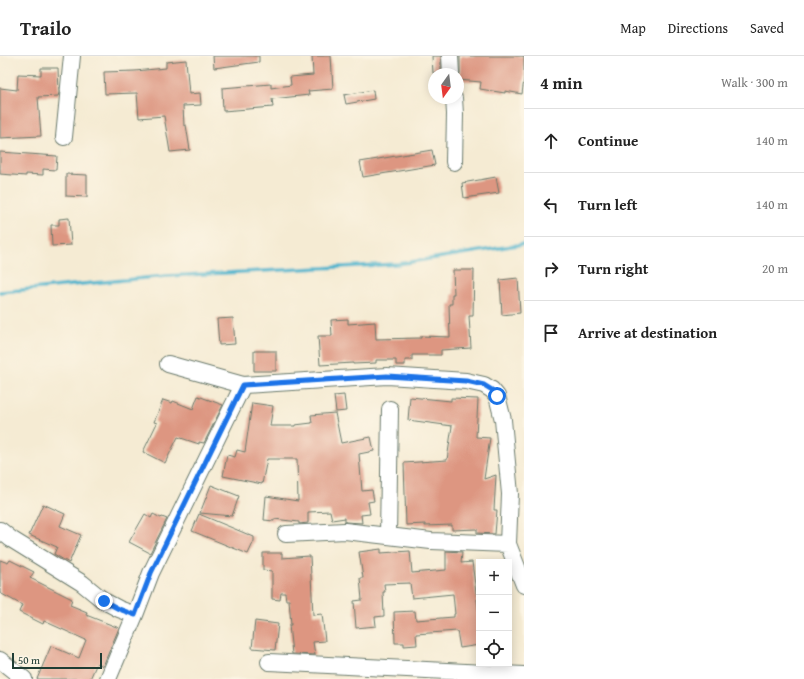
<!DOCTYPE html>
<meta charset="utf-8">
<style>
:root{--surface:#fff;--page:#f2f2f2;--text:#222;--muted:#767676;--line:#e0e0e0}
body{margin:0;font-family:"Gentium Book Plus",serif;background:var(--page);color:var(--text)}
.controls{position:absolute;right:12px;bottom:12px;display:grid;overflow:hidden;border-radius:0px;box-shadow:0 2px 10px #0003}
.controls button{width:36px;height:36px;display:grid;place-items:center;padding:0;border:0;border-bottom:1px solid var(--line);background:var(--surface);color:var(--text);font:20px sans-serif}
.compass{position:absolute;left:428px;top:12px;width:36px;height:36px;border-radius:50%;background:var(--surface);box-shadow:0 2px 10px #0003;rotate:194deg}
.scale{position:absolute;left:12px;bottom:10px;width:90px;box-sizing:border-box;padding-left:4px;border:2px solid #1f3d34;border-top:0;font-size:11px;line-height:14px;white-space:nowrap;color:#1f3d34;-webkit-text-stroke:3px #fcf5e5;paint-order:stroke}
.stop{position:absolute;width:12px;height:12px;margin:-9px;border:3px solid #1a73e8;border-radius:50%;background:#fff}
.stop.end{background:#1a73e8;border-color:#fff;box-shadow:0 1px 4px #0008}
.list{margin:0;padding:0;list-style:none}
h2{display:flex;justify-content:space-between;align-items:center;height:52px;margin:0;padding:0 16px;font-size:17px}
h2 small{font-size:13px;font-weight:400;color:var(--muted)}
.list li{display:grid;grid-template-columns:26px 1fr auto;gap:12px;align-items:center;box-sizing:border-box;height:64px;padding:0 16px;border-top:1px solid var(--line)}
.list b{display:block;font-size:15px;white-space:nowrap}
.list em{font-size:13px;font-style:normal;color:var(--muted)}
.icon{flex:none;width:22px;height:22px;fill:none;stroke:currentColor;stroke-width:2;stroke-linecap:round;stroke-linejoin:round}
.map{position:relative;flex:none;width:524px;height:623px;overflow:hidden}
header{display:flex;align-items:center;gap:24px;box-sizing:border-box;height:56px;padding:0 20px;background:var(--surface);border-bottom:1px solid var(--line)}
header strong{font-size:19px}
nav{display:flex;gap:22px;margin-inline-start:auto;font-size:14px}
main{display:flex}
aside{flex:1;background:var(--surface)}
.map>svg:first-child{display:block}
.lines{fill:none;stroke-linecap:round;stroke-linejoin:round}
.stream{stroke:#4eb4cd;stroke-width:3.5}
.building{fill:#dd9681}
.minor-casing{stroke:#6a7a6c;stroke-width:18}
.minor{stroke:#fff;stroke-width:16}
.route{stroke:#1a73e8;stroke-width:5}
</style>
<header>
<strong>Trailo</strong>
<nav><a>Map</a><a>Directions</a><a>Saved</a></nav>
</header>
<main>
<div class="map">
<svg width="524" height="623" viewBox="0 0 524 623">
<rect width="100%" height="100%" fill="#fcf5e5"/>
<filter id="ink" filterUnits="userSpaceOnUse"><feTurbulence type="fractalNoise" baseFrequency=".025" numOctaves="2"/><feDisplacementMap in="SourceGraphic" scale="8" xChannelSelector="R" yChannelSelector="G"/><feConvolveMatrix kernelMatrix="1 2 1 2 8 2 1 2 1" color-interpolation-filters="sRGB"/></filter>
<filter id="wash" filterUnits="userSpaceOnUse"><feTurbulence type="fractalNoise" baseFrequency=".012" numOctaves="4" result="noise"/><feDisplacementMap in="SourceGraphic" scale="16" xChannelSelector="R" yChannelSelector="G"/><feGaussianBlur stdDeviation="0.9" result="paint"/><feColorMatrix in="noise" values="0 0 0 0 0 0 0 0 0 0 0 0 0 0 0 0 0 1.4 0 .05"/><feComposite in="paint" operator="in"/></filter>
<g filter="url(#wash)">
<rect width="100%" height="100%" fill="#f5ebd3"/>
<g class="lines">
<path class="stream" d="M 0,236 L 166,220 L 398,208 L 524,188"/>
</g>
<g id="blocks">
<path class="building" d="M 213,0 L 259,0 L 259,6 L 214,12 Z
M 312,0 L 331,0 L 333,33 L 308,35 L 309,39 L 272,43 L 273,51 L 223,55 L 222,32 L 271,28 L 271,32 L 291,29 L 290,21 L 313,19 Z
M 432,0 L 441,0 L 441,17 L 433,17 Z
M 460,0 L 524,0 L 524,23 L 522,38 L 505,35 L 505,37 L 480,33 L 481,26 L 458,24 L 460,17 Z
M 186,4 L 189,38 L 200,37 L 201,49 L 183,50 L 184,70 L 186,69 L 190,94 L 170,96 L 164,60 L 139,62 L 137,37 L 105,38 L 104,16 L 135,15 L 166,12 L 166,6 Z
M 41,12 L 58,12 L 59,37 L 58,40 L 38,41 L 41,80 L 0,82 L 0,32 L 17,34 L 18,18 L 41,19 Z
M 373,34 L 374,43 L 346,48 L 344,39 Z
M 432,94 L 435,109 L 363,121 L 360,106 Z
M 0,96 L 57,100 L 56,114 L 43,113 L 43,119 L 26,118 L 26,120 L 0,118 Z
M 66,118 L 87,119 L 87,141 L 66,140 Z
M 496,121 L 499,137 L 464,142 L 462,127 Z
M 69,162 L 71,189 L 52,190 L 51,169 L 59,169 L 59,163 Z
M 453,214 L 474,214 L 473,260 L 469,260 L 471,292 L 441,294 L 441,299 L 412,299 L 412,304 L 405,304 L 405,309 L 396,309 L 396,304 L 376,304 L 376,307 L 353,308 L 353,307 L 320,309 L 318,280 L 332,280 L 331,264 L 348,263 L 348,268 L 375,266 L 376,283 L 421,282 L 421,280 L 450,281 L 449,248 L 452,248 L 452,238 L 454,238 Z
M 518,222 L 520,257 L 502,259 L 500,224 Z
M 233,262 L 235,288 L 219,289 L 217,263 Z
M 254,295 L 276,295 L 276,315 L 254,315 Z
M 344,339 L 346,355 L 336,356 L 334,340 Z
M 198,340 L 223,349 L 204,387 L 199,386 L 199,388 L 178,381 L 165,407 L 143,396 L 157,367 L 154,366 L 163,344 L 172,347 L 173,345 L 193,353 Z
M 410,341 L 451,345 L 451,342 L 478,343 L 476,381 L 490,382 L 484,423 L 496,419 L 494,454 L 497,454 L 495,478 L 477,477 L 477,473 L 452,474 L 452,469 L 425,470 L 425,468 L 406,469 L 404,407 L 447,404 L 452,370 L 408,364 Z
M 252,347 L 273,350 L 270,370 L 295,370 L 295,369 L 312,367 L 311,359 L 335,357 L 341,387 L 371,381 L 374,395 L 359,398 L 362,435 L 372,434 L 374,445 L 368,446 L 370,458 L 361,459 L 362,467 L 345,466 L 345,462 L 332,464 L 330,455 L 308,456 L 308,467 L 299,468 L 299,466 L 274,463 L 274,465 L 264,464 L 266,440 L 298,445 L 297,403 L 267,403 L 262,428 L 223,420 L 227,399 L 235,401 L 237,394 L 245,396 Z
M 211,429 L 239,440 L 232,460 L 200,457 Z
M 43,448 L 65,458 L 60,470 L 81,479 L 69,507 L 54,498 L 57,491 L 29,479 Z
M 145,458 L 151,462 L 153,458 L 161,462 L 162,461 L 167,463 L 150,497 L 129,486 Z
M 199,458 L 254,481 L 254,485 L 248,498 L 192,475 Z
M 381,493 L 381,497 L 410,495 L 412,517 L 446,514 L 446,495 L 462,496 L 461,507 L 472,506 L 479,559 L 479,589 L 460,592 L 457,575 L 416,578 L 417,589 L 404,590 L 404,587 L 395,587 L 394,556 L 415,555 L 416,564 L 454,561 L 454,558 L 455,558 L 453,538 L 412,542 L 410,527 L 384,528 L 385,536 L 383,536 L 384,560 L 375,561 L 376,570 L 356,572 L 354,545 L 362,544 L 360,522 L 363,522 L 359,496 Z
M 263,497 L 282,497 L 282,502 L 310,500 L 313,559 L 322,558 L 325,585 L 313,586 L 315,599 L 292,598 L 289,569 L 291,569 L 289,544 L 286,544 L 285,537 L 281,537 L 280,544 L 272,543 L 272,515 L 263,514 Z
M 0,504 L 8,507 L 10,504 L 34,516 L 30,522 L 72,543 L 70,549 L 87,556 L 86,559 L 119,572 L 103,610 L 97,607 L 90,623 L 37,623 L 51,590 L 79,602 L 86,584 L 44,565 L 43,568 L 19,556 L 22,549 L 0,537 Z
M 255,565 L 278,568 L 275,594 L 252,592 Z"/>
</g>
</g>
<g filter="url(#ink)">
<use href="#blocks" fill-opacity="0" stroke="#6a7a6c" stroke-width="1"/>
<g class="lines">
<g class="minor-casing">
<path id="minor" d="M 450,0 L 451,18
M 454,42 L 455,58 L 454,106
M 64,81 L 72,0
M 168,308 L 243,329 L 387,320 L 466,325 L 484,329 L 492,334 L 497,340 L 503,364 L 510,438 L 508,488 L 524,529
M 0,474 L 11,483 L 82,527 L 104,545 L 119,553 L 135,559
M 286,478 L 345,475 L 431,485 L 508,488
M 388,480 L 390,353
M 0,604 L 24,623
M 269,606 L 524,619
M 108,623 L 135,559 L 151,517 L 243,329"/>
</g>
<use href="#minor" class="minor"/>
</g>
</g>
<g class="lines" filter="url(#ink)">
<path class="route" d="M 104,545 L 119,553 L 135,559 L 151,517 L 243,329 L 387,320 L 466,325 L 484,329 L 492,334 L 497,340"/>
</g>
</svg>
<div class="controls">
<button>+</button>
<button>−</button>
<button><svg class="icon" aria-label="locate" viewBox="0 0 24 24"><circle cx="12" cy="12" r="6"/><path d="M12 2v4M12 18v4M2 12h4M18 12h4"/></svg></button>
</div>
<svg class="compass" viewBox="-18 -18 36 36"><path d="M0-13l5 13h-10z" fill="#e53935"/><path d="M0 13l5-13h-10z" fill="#767676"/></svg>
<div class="scale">50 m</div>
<div class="stop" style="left:497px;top:340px"></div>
<div class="stop end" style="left:104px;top:545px"></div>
</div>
<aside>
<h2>4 min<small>Walk · 300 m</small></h2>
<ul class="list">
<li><svg class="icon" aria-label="ahead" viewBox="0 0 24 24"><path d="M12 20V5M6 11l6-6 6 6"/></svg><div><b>Continue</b></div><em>140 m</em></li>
<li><svg class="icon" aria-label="left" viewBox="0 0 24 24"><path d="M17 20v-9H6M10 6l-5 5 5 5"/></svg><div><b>Turn left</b></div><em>140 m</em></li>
<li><svg class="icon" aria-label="right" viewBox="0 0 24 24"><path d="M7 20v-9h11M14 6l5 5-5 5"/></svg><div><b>Turn right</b></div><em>20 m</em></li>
<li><svg class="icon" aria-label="arrive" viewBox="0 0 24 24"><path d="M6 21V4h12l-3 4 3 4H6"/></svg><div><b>Arrive at destination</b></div></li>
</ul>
</aside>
</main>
